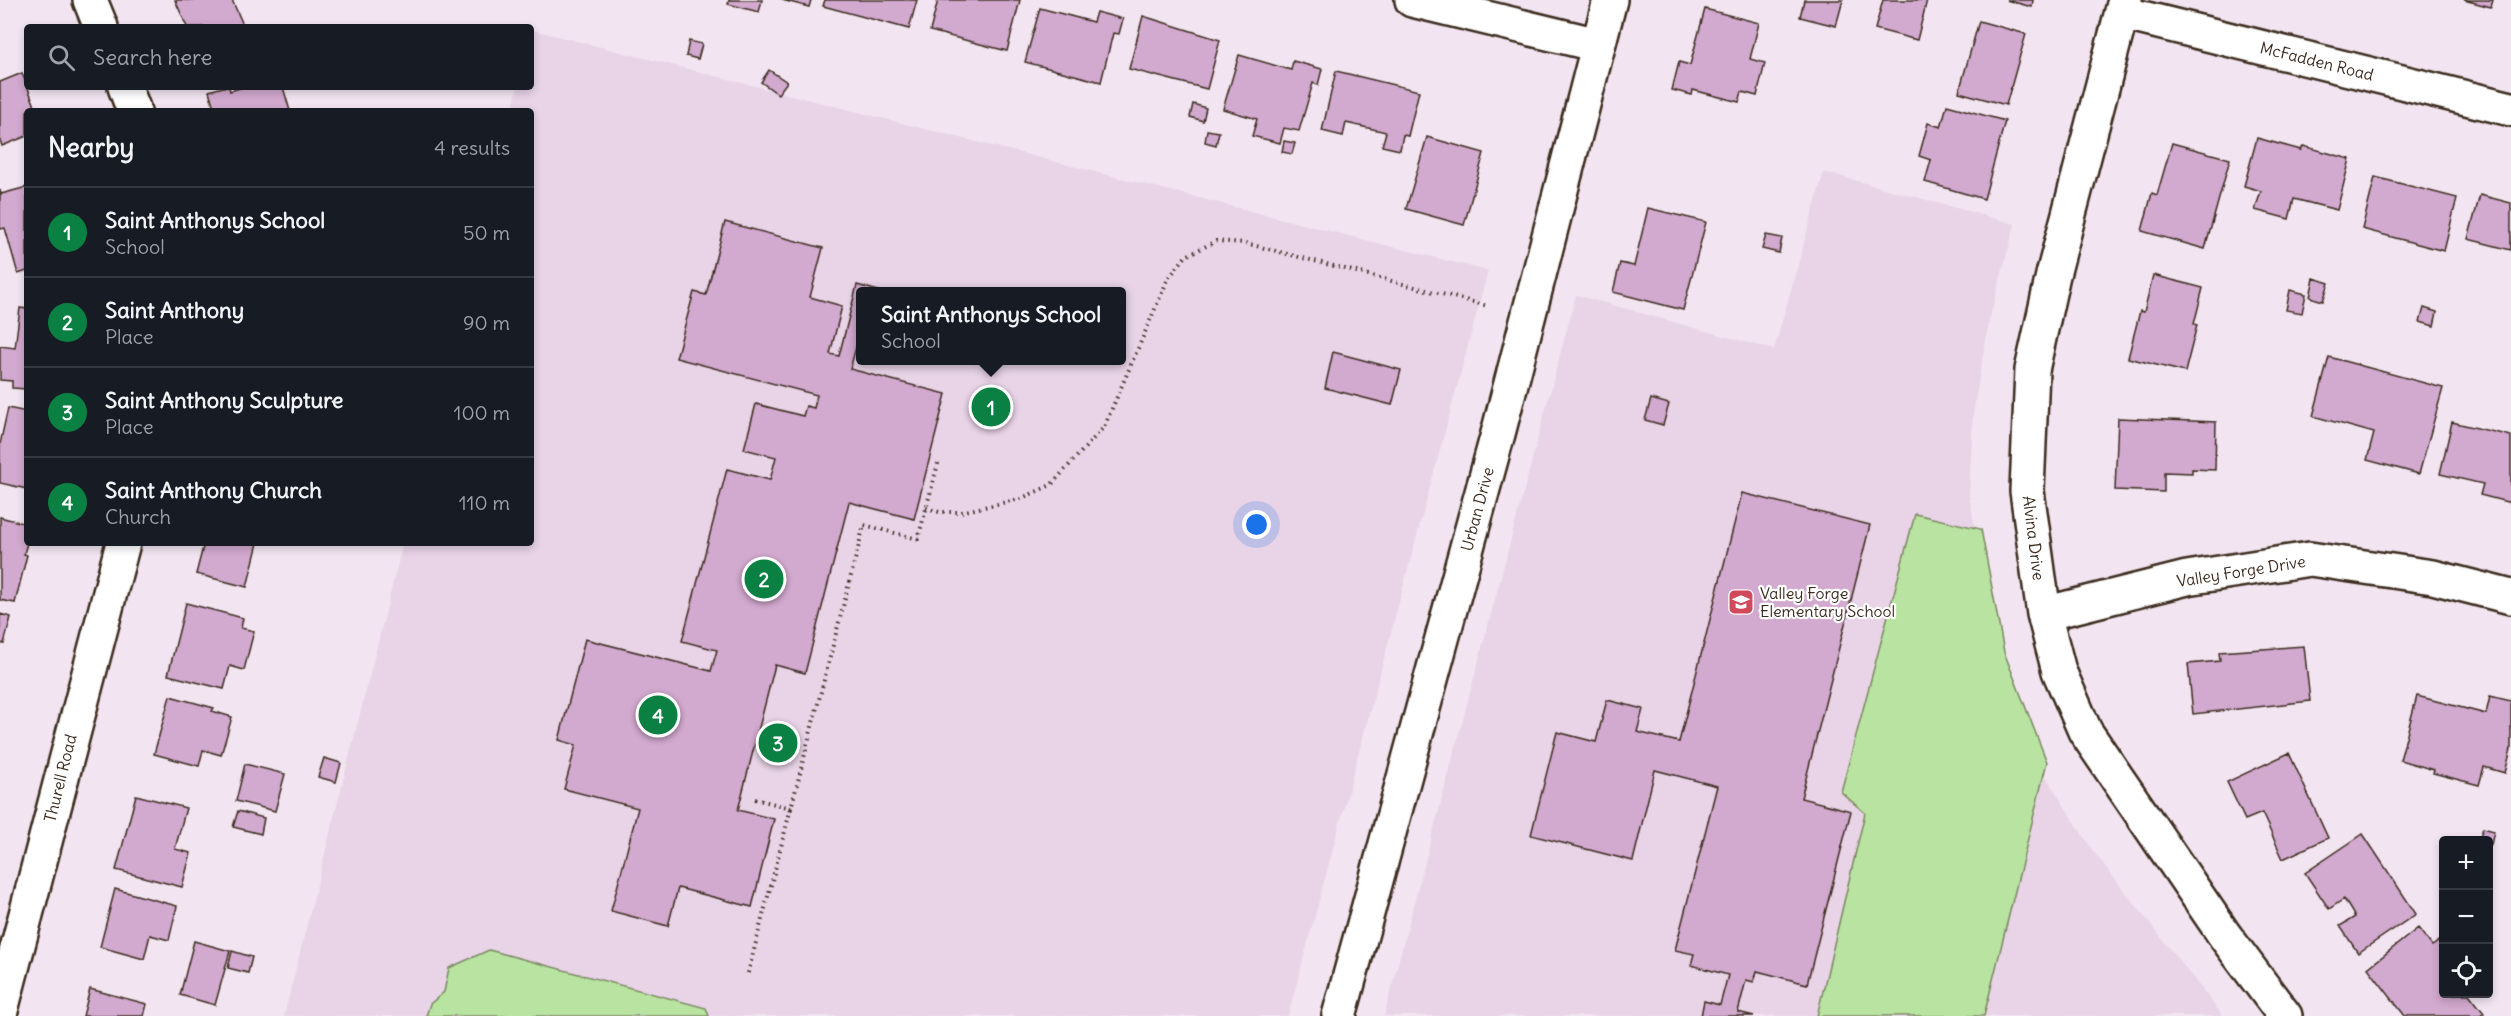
<!DOCTYPE html>
<meta charset="utf-8">
<style>
:root{--surface:#171b24;--page:#242831;--text:#f1f3f6;--muted:#9ea1a6;--line:#363941;--accent:#0b8043}
body{margin:0;font-family:Delius,sans-serif;background:var(--page);color:var(--text)}
.controls{position:absolute;right:18px;bottom:18px;display:grid;overflow:hidden;border-radius:6px;box-shadow:0 3px 9px #0003}
.controls button{width:54px;height:54px;display:grid;place-items:center;padding:0;border:0;border-bottom:2px solid var(--line);background:var(--surface);color:var(--text);font:30px sans-serif}
.you{position:absolute;left:1257px;top:525px;width:21px;height:21px;margin:-15px;border:4px solid #fff;border-radius:50%;background:#1a73e8;box-shadow:0 0 0 9px #1a73e833}
.badge{display:grid;place-items:center;width:39px;height:39px;border-radius:50%;background:var(--accent);color:#fff;font-size:20px;font-weight:700}
.pin{position:absolute;translate:-50% -50%;border:3px solid #fff;box-shadow:0 2px 6px #0006}
.popup{position:absolute;left:856px;top:287px;width:270px;height:78px;box-sizing:border-box;display:grid;place-content:center;border-radius:6px;background:var(--surface);filter:drop-shadow(0 2px 4px #0005);font-size:20px;white-space:nowrap;color:var(--muted)}
.popup b{font-size:22px;color:var(--text)}
.popup::after{content:'';position:absolute;left:50%;top:100%;margin-left:-12px;border:12px solid transparent;border-top-color:var(--surface)}
.list{margin:0;padding:0;list-style:none}
h2{display:flex;justify-content:space-between;align-items:center;height:78px;margin:0;padding:0 24px;font-size:26px}
h2 small{font-size:20px;font-weight:400;color:var(--muted)}
.list li{display:grid;grid-template-columns:39px 1fr auto;gap:18px;align-items:center;box-sizing:border-box;height:90px;padding:0 24px;border-top:2px solid var(--line)}
.list b{display:block;font-size:22px;white-space:nowrap}
.list p{margin:0;font-size:20px;white-space:nowrap;color:var(--muted)}
.list em{font-size:20px;font-style:normal;color:var(--muted)}
.icon{flex:none;width:33px;height:33px;fill:none;stroke:currentColor;stroke-width:2;stroke-linecap:round;stroke-linejoin:round}
.map{position:relative;flex:none;width:2511px;height:1016px;overflow:hidden}
.search{position:absolute;background:var(--surface);box-shadow:0 3px 9px #0003;left:24px;top:24px;width:510px;height:66px;display:flex;align-items:center;gap:15px;box-sizing:border-box;padding:0 21px;border-radius:6px;color:var(--muted);font-size:22px}
.panel{position:absolute;background:var(--surface);box-shadow:0 3px 9px #0003;left:24px;top:108px;width:510px;height:438px;border-radius:6px}
.map>svg:first-child{display:block}
.built{fill:#e8d3e7;fill-rule:evenodd}
.green{fill:#b8e3a1;stroke:#7a8660;stroke-width:1.5}
.building{fill:#d2a9cf;stroke:#3b2a1e;stroke-width:1.5}
.lines{fill:none;stroke-linecap:round;stroke-linejoin:round}
.minor-casing{stroke:#3b2a1e;stroke-width:38}
.path{stroke:#3b2a1e;stroke-width:4;stroke-dasharray:1.5 4.5;stroke-linecap:butt}
.minor{stroke:#fff;stroke-width:33}
.labels{text-anchor:middle;stroke-width:4.5;stroke-linejoin:round;paint-order:stroke}
.street-label{font-size:16px;fill:#3b2a1e;stroke:#fff}
.poi-label{font-size:16px;fill:#3b2a1e;stroke:#fff;text-anchor:start}
</style>
<div class="map">
<svg width="2511" height="1016" viewBox="0 0 2511 1016">
<rect width="100%" height="100%" fill="#f2e5f1"/>
<filter id="ink" filterUnits="userSpaceOnUse"><feTurbulence type="fractalNoise" baseFrequency=".0167" numOctaves="2"/><feDisplacementMap in="SourceGraphic" scale="12" xChannelSelector="R" yChannelSelector="G"/><feConvolveMatrix kernelMatrix="1 2 1 2 8 2 1 2 1" color-interpolation-filters="sRGB"/></filter>
<g filter="url(#ink)">
<path class="built" d="M 533,30 L 1488,271 L 1288,1016 L 284,1016 L 403,543 L 531,543 L 531,111 L 512,111 L 518,87 L 531,87 ZM 860,292 L 1122,292 L 1122,360 L 860,360 Z
M 1824,172 L 2015,224 L 1989,321 L 1973,413 L 1969,495 L 1996,650 L 2032,754 L 2093,851 L 2223,1016 L 1384,1016 L 1576,295 L 1774,350 Z"/>
<path class="green" d="M 1915,514 L 1981,529 L 2004,652 L 2047,762 L 1984,1016 L 1817,1016 L 1865,813 L 1841,792 Z
M 489,950 L 706,1008 L 709,1016 L 426,1016 L 430,1004 L 444,992 L 449,968 Z"/>
<path class="building" d="M 175,0 L 232,0 L 244,27 L 187,27 Z
M 729,0 L 762,0 L 759,12 L 728,4 Z
M 782,0 L 811,0 L 809,7 Z
M 825,0 L 917,0 L 909,29 L 823,6 Z
M 938,0 L 1020,0 L 1007,51 L 930,31 Z
M 1804,0 L 1843,0 L 1836,26 L 1800,17 Z
M 1883,0 L 1927,0 L 1917,40 L 1875,29 Z
M 2006,0 L 2033,0 L 2032,7 Z
M 2464,0 L 2493,0 L 2491,7 Z
M 1040,8 L 1093,22 L 1096,12 L 1123,19 L 1119,34 L 1113,33 L 1101,82 L 1025,62 Z
M 1705,9 L 1759,23 L 1750,59 L 1765,63 L 1757,96 L 1742,92 L 1739,102 L 1693,90 L 1692,95 L 1672,90 L 1679,62 L 1690,65 Z
M 1143,16 L 1220,40 L 1207,89 L 1129,69 Z
M 1979,21 L 2026,34 L 2006,105 L 1959,92 Z
M 689,41 L 702,44 L 698,59 L 686,56 Z
M 1239,55 L 1291,70 L 1293,61 L 1322,69 L 1318,85 L 1313,83 L 1299,131 L 1284,128 L 1280,143 L 1252,136 L 1257,119 L 1223,109 Z
M 769,70 L 787,82 L 778,94 L 761,82 Z
M 1336,71 L 1419,91 L 1408,136 L 1403,135 L 1400,150 L 1382,146 L 1386,132 L 1346,123 L 1343,136 L 1322,131 Z
M 22,73 L 37,111 L 27,111 L 27,136 L 2,146 L 0,140 L 0,82 Z
M 223,87 L 229,87 L 230,91 L 243,87 L 283,87 L 290,111 L 215,111 L 209,91 Z
M 1193,104 L 1206,108 L 1203,121 L 1190,117 Z
M 1947,105 L 2005,121 L 1984,199 L 1925,182 L 1931,160 L 1919,156 L 1928,123 L 1941,127 Z
M 1207,130 L 1219,132 L 1216,145 L 1205,142 Z
M 1427,137 L 1484,153 L 1464,225 L 1406,209 Z
M 2257,138 L 2301,150 L 2303,146 L 2350,159 L 2337,210 L 2294,199 L 2289,219 L 2255,210 L 2261,191 L 2244,186 Z
M 1284,141 L 1295,143 L 1292,154 L 1282,152 Z
M 2172,143 L 2230,159 L 2205,249 L 2142,231 L 2152,193 L 2157,195 Z
M 2375,177 L 2457,198 L 2444,251 L 2362,229 Z
M 27,187 L 27,271 L 18,274 L 5,228 L 0,229 L 0,190 L 1,194 Z
M 2480,195 L 2511,203 L 2511,250 L 2468,239 Z
M 1648,208 L 1706,222 L 1683,310 L 1613,292 L 1620,263 L 1634,266 Z
M 725,222 L 823,248 L 810,297 L 842,306 L 830,354 L 839,356 L 857,285 L 882,292 L 860,292 L 860,340 L 858,340 L 850,369 L 946,394 L 914,519 L 849,502 L 805,673 L 775,665 L 738,810 L 774,819 L 752,907 L 678,888 L 668,926 L 611,911 L 638,808 L 564,789 L 576,745 L 559,740 L 585,639 L 711,671 L 717,650 L 682,641 L 727,469 L 770,480 L 776,457 L 744,449 L 756,404 L 803,416 L 806,406 L 814,408 L 817,395 L 676,358 L 694,292 L 706,295 Z
M 1766,235 L 1782,238 L 1779,253 L 1762,249 Z
M 2153,275 L 2203,288 L 2194,324 L 2197,325 L 2185,372 L 2128,358 L 2140,311 L 2144,312 Z
M 2314,278 L 2329,283 L 2323,301 L 2310,297 Z
M 2290,290 L 2306,294 L 2302,313 L 2286,310 Z
M 20,308 L 27,309 L 27,389 L 12,388 L 12,381 L 0,380 L 0,346 L 15,348 Z
M 2424,308 L 2437,312 L 2434,326 L 2420,322 Z
M 1333,352 L 1401,370 L 1392,405 L 1325,388 Z
M 2329,357 L 2443,388 L 2419,474 L 2367,460 L 2374,433 L 2313,416 Z
M 1651,399 L 1669,404 L 1663,425 L 1645,420 Z
M 8,408 L 27,412 L 27,489 L 0,483 L 0,444 Z
M 2118,418 L 2216,422 L 2215,470 L 2192,469 L 2192,473 L 2164,472 L 2164,492 L 2115,490 Z
M 2452,422 L 2511,436 L 2511,503 L 2480,495 L 2483,484 L 2440,474 Z
M 1742,493 L 1870,525 L 1801,798 L 1851,811 L 1807,984 L 1757,971 L 1754,982 L 1746,980 L 1738,1012 L 1754,1016 L 1701,1016 L 1704,1001 L 1720,1005 L 1728,975 L 1691,965 L 1694,954 L 1675,950 L 1717,786 L 1655,770 L 1633,861 L 1531,835 L 1557,732 L 1596,742 L 1607,700 L 1643,709 L 1637,732 L 1679,742 Z
M 0,517 L 27,524 L 27,543 L 24,554 L 27,555 L 15,603 L 0,600 Z
M 204,543 L 258,543 L 247,587 L 196,574 Z
M 186,603 L 243,618 L 241,628 L 254,631 L 244,670 L 230,666 L 224,689 L 168,675 Z
M 0,614 L 11,617 L 4,644 L 0,643 Z
M 2304,646 L 2310,701 L 2193,714 L 2188,664 L 2220,661 L 2219,652 Z
M 170,696 L 214,708 L 212,711 L 232,717 L 221,755 L 203,750 L 199,766 L 154,754 Z
M 2417,696 L 2486,714 L 2490,696 L 2511,701 L 2511,749 L 2505,773 L 2484,767 L 2479,785 L 2433,773 L 2434,770 L 2400,760 Z
M 2289,753 L 2328,838 L 2283,859 L 2262,813 L 2245,820 L 2227,782 Z
M 324,758 L 341,763 L 336,782 L 318,777 Z
M 245,764 L 285,774 L 275,811 L 236,801 Z
M 136,795 L 186,808 L 175,849 L 191,853 L 182,887 L 116,870 Z
M 238,811 L 264,818 L 261,834 L 233,827 Z
M 2483,828 L 2494,831 L 2491,845 L 2488,840 L 2479,840 Z
M 2363,834 L 2416,914 L 2358,953 L 2340,926 L 2355,917 L 2344,899 L 2329,909 L 2305,873 Z
M 115,889 L 177,906 L 169,940 L 150,935 L 144,959 L 100,947 Z
M 2418,928 L 2432,946 L 2444,938 L 2444,994 L 2469,994 L 2484,1013 L 2480,1016 L 2405,1016 L 2368,968 Z
M 194,941 L 230,951 L 215,1005 L 180,995 Z
M 232,951 L 252,957 L 248,973 L 228,968 Z
M 90,989 L 147,1004 L 144,1016 L 83,1016 Z"/>
<g class="lines">
<g class="minor-casing">
<path id="minor" d="M 90,0 L 101,27
M 1412,0 L 1598,45
M 2125,0 L 2053,275 L 2032,370 L 2027,491 L 2044,614 L 2059,671 L 2085,731 L 2225,936 L 2285,1016
M 2122,13 L 2511,109
M 125,87 L 134,111
M 2044,614 L 2187,578 L 2310,559 L 2433,577 L 2511,597
M 0,1014 L 123,543
M 1339,1016 L 1499,430 L 1610,0"/>
</g>
<path class="path" d="M 926,508 L 939,512 L 961,512 L 1020,499 L 1051,485 L 1104,427 L 1168,279 L 1186,256 L 1216,241 L 1245,243 L 1488,306
M 755,799 L 791,808 L 864,525 L 918,539 L 939,460
M 748,973 L 791,808"/>
<use href="#minor" class="minor"/>
</g>
</g>
<defs>
<g id="school-square" transform="scale(1.35)"><rect x="-9" y="-9" width="18" height="18" rx="4" fill="#d1495b" stroke="#fff"/><path d="M0-5L7-2L0 1L-7-2ZM-4 1L0 2.5L4 1V4Q0 6-4 4Z" fill="#fff"/></g>
</defs>
<g fill-rule="evenodd">
<use href="#school-square" x="1741" y="602"/>
</g>
<g class="labels">
<g class="street-label">
<text transform="translate(2317 61) rotate(14)" y="6">McFadden Road</text>
<text transform="translate(1477 509) rotate(-75)" y="6">Urban Drive</text>
<text transform="translate(2034 538) rotate(83)" y="6">Alvina Drive</text>
<text transform="translate(2241 571) rotate(-9)" y="6">Valley Forge Drive</text>
<text transform="translate(60 778) rotate(-76)" y="6">Thurell Road</text>
</g>
<g class="poi-label">
<text x="1760" y="599">Valley Forge<tspan x="1760" dy="18">Elementary School</tspan></text>
</g>
</g>
</svg>
<div class="controls">
<button>+</button>
<button>−</button>
<button><svg class="icon" aria-label="locate" viewBox="0 0 24 24"><circle cx="12" cy="12" r="6"/><path d="M12 2v4M12 18v4M2 12h4M18 12h4"/></svg></button>
</div>
<div class="you"></div>
<div class="pin badge" style="left:991px;top:407px">1</div>
<div class="popup"><b>Saint Anthonys School</b>School</div>
<div class="pin badge" style="left:764px;top:579px">2</div>
<div class="pin badge" style="left:778px;top:743px">3</div>
<div class="pin badge" style="left:658px;top:715px">4</div>
<div class="search"><svg class="icon" aria-label="search" viewBox="0 0 24 24"><circle cx="10" cy="10" r="6"/><path d="M15 15l6 6"/></svg>Search here</div>
<section class="panel">
<h2>Nearby<small>4 results</small></h2>
<ul class="list">
<li><span class="badge">1</span><div><b>Saint Anthonys School</b><p>School</p></div><em>50 m</em></li>
<li><span class="badge">2</span><div><b>Saint Anthony</b><p>Place</p></div><em>90 m</em></li>
<li><span class="badge">3</span><div><b>Saint Anthony Sculpture</b><p>Place</p></div><em>100 m</em></li>
<li><span class="badge">4</span><div><b>Saint Anthony Church</b><p>Church</p></div><em>110 m</em></li>
</ul>
</section>
</div>
